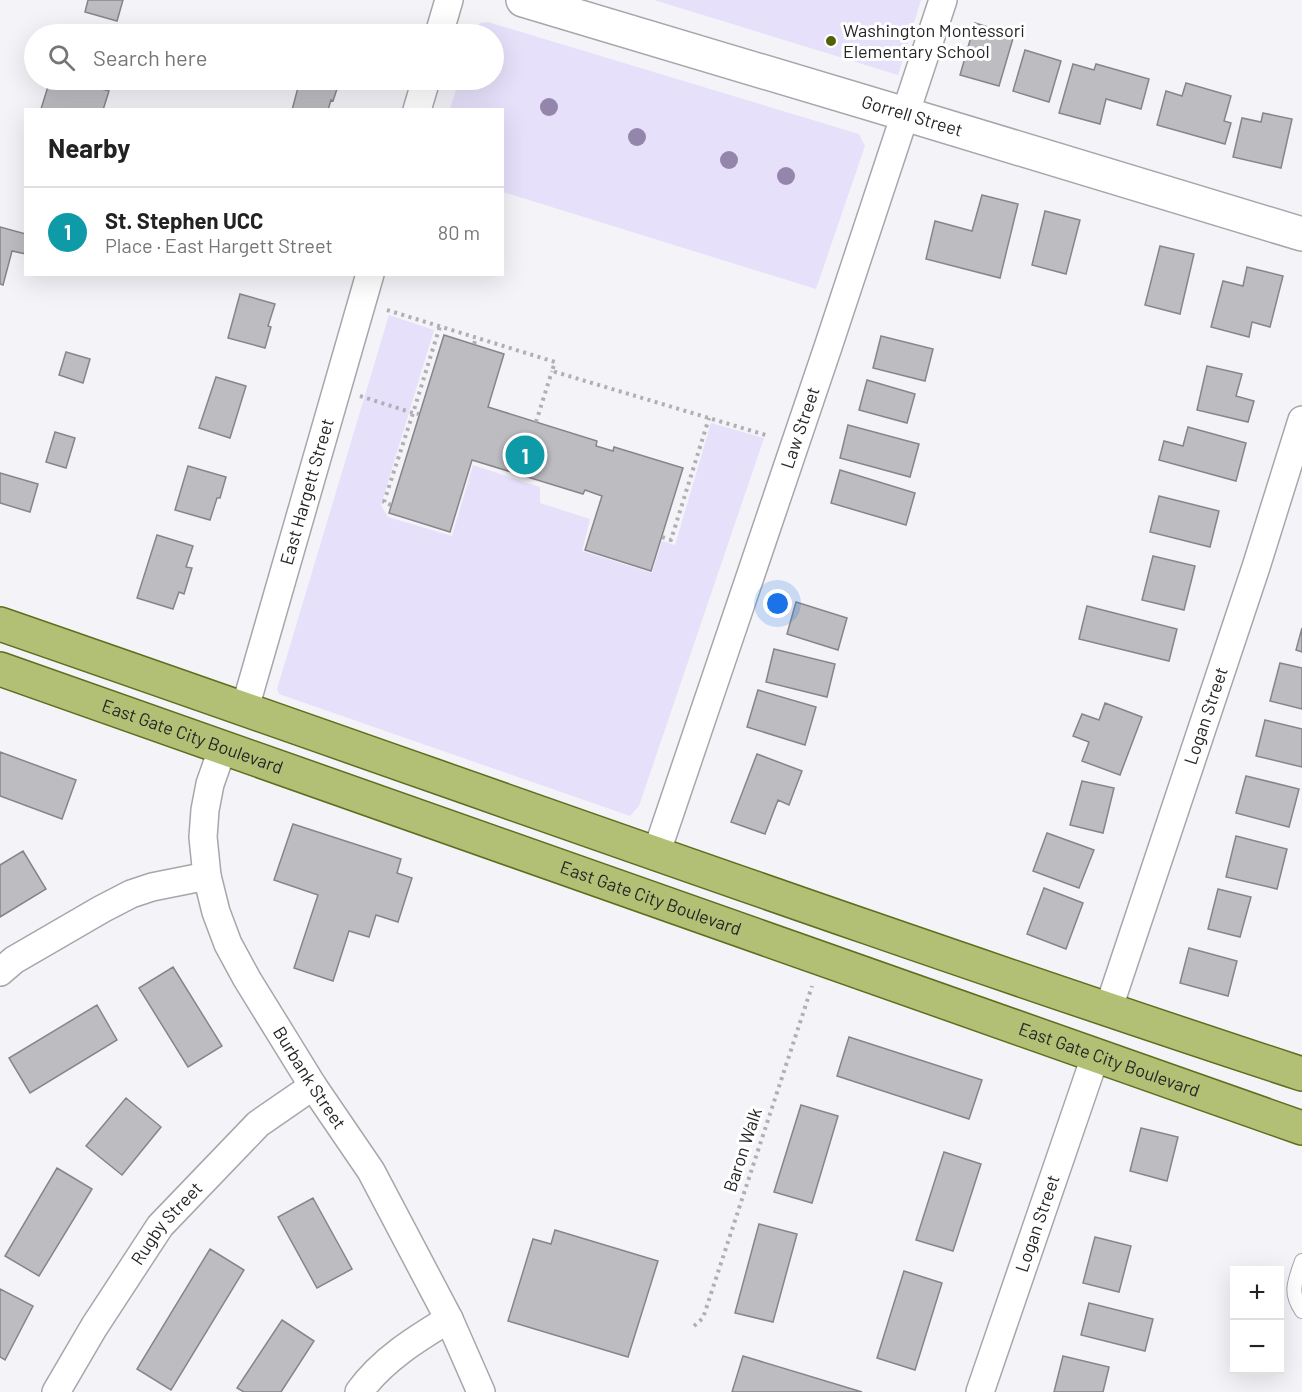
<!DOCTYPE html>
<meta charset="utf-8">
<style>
:root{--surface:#fff;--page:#f6f6f6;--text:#222;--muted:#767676;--line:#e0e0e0;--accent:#0b8043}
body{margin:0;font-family:Barlow,sans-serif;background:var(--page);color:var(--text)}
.controls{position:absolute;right:18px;bottom:18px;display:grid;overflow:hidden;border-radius:0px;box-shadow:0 6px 24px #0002}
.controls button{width:54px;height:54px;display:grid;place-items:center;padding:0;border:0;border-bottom:2px solid var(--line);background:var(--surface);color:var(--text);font:30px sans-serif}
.you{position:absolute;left:778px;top:604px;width:21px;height:21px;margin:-15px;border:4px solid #fff;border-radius:50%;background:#1a73e8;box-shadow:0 0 0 9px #1a73e833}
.badge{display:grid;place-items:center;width:39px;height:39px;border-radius:50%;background:var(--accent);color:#fff;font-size:20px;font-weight:700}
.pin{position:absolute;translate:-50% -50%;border:3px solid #fff;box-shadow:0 2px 6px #0006}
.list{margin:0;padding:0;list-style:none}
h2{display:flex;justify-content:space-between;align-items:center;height:78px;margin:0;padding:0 24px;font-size:26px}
h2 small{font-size:20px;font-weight:400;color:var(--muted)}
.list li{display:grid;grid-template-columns:39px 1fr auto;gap:18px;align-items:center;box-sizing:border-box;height:90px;padding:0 24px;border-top:2px solid var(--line)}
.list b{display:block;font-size:22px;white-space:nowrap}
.list p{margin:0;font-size:20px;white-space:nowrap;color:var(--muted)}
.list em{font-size:20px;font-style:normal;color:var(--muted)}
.icon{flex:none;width:33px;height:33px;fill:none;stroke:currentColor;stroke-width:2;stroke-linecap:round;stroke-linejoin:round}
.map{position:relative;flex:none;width:1302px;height:1392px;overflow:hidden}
.search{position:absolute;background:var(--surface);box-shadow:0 6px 24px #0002;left:24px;top:24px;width:480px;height:66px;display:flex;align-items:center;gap:15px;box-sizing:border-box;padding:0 21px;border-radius:33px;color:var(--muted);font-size:22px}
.panel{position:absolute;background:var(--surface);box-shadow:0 6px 24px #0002;left:24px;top:108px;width:480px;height:168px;border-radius:0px}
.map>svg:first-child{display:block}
.green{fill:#e7e0fb}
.building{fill:#bdbcc1;stroke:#87858a;stroke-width:1.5}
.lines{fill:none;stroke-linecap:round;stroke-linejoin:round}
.service-casing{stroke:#a7a6ab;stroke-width:16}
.minor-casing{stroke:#a7a6ab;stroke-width:30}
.tertiary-casing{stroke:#a7a6ab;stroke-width:36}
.primary-casing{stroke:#5e6e1d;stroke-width:36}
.path{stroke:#b0afb3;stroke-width:4;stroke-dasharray:3 4.5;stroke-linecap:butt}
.service{stroke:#fff;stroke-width:14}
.minor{stroke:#fff;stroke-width:27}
.tertiary{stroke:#fff;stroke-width:33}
.primary{stroke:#b1c074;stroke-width:33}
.tree{fill:#9386aa}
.poi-dot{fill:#506106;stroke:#fff;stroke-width:2}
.labels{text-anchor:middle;stroke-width:6;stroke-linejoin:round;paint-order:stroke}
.poi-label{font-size:18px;fill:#252527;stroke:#fff;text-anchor:start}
.street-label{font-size:18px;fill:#252527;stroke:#fff}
</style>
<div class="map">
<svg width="1302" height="1392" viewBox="0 0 1302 1392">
<rect width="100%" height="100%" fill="#f4f3f8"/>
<path class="green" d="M 654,0 L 921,0 L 898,75 Z
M 488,22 L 859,134 L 865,146 L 816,289 L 503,192 L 502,110 L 450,109 L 459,80 L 494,80 L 494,34 L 473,34 L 474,30 L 480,23 Z
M 389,315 L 434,330 L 381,505 L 388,517 L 452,536 L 473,465 L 540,487 L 540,503 L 590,519 L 582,551 L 652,573 L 662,541 L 675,545 L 711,423 L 764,438 L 639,806 L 630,816 L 279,694 L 277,689 Z"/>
<path class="building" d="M 88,0 L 123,0 L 117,21 L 85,12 Z
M 975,23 L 1014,35 L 999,86 L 960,75 Z
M 318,30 L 333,34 L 316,34 Z
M 1025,50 L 1061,61 L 1049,102 L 1013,91 Z
M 1073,64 L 1094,70 L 1096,64 L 1149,79 L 1141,109 L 1106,99 L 1100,124 L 1059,113 Z
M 50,80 L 69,80 L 109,91 L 103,110 L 41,109 Z
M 300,80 L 340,80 L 333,101 L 331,100 L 328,110 L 292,110 Z
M 1186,83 L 1231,96 L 1224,121 L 1231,123 L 1225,144 L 1157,125 L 1166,91 L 1182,96 Z
M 1263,113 L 1292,119 L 1281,168 L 1233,157 L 1242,118 L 1261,122 Z
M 982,195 L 1018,204 L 1000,278 L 926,259 L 935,221 L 972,231 Z
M 1045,211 L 1080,220 L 1066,274 L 1032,265 Z
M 0,227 L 26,234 L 26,254 L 12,251 L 3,285 L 0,284 Z
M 1160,246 L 1194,254 L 1180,314 L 1145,305 Z
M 1247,267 L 1283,276 L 1270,327 L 1252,322 L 1249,337 L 1211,327 L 1223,281 L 1243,286 Z
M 240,294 L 275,304 L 268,326 L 271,327 L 265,348 L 228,338 Z
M 444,335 L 504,354 L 488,407 L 597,441 L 596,446 L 613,451 L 614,447 L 683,468 L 651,571 L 585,550 L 602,496 L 585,490 L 583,494 L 472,460 L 450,532 L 389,513 Z
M 881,336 L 933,349 L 925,381 L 873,368 Z
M 66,352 L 90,359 L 83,383 L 59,375 Z
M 1207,366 L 1242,374 L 1236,396 L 1254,401 L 1248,422 L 1197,410 Z
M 216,377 L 246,386 L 230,438 L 199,428 Z
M 867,380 L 915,394 L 907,423 L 859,410 Z
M 848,425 L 919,444 L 910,477 L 840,458 Z
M 1188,427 L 1246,443 L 1236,481 L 1159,460 L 1164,441 L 1183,446 Z
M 55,432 L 75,438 L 66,468 L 46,462 Z
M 188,466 L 226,477 L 220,498 L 217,498 L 210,520 L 175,510 Z
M 840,470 L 915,493 L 906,525 L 831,503 Z
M 0,473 L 38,484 L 30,512 L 0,503 Z
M 1159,496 L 1219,511 L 1210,547 L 1150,532 Z
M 157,535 L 193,546 L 186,567 L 192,568 L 184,594 L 179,592 L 173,609 L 137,598 Z
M 1153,556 L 1195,566 L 1184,610 L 1142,600 Z
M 796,602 L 847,618 L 838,650 L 787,634 Z
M 1087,606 L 1177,629 L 1169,661 L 1079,639 Z
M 1302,628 L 1302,652 L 1296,650 Z
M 774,649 L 835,664 L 827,697 L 766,682 Z
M 1280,663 L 1302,668 L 1302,709 L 1270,701 Z
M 758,690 L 816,707 L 805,745 L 747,727 Z
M 1105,703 L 1142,717 L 1120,775 L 1082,761 L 1089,742 L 1073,736 L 1082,714 L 1099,720 Z
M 1265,720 L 1302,729 L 1302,767 L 1256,756 Z
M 0,752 L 76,780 L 62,819 L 0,796 Z
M 757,754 L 802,771 L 789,805 L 778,800 L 765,834 L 731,822 Z
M 1246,776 L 1299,789 L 1289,827 L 1236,813 Z
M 1082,781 L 1114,788 L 1103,833 L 1070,825 Z
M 293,824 L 401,859 L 397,873 L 412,878 L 398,922 L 376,915 L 369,937 L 349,931 L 333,981 L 294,968 L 318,895 L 274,880 Z
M 1047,833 L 1094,850 L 1079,888 L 1033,871 Z
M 1236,836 L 1287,849 L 1277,889 L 1226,877 Z
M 23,851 L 46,889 L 0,917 L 0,865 Z
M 1044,888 L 1083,903 L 1066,949 L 1027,934 Z
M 1218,889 L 1251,897 L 1240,937 L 1208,929 Z
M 1189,948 L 1237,961 L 1228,996 L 1180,983 Z
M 173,967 L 222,1046 L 188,1067 L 139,988 Z
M 97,1005 L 117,1040 L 30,1093 L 9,1058 Z
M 849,1037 L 982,1080 L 969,1119 L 837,1076 Z
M 126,1098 L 161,1127 L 122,1175 L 86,1146 Z
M 801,1105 L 838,1116 L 812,1203 L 774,1192 Z
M 1141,1128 L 1178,1137 L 1167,1181 L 1130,1171 Z
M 944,1152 L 981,1164 L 953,1251 L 916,1240 Z
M 57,1168 L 92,1189 L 39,1276 L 5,1256 Z
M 313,1198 L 352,1269 L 317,1288 L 278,1217 Z
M 759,1224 L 797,1234 L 773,1322 L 735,1313 Z
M 555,1230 L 658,1261 L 628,1357 L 508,1321 L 533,1239 L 551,1244 Z
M 1095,1237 L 1131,1246 L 1119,1292 L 1083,1283 Z
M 210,1249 L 244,1270 L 171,1390 L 137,1369 Z
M 904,1271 L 942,1283 L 915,1370 L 877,1358 Z
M 0,1289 L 33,1306 L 5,1360 L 0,1357 Z
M 1089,1303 L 1153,1319 L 1145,1351 L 1081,1335 Z
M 282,1320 L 314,1341 L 281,1392 L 244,1392 L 237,1388 Z
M 743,1356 L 862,1392 L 732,1392 Z
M 1063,1356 L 1109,1367 L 1103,1392 L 1054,1392 Z"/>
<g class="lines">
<g class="service-casing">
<path id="service" d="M 1302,1261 C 1295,1282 1289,1292 1302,1311"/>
</g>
<g class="minor-casing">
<g id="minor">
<path d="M 439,34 L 449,0"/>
<path d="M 417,110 L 426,80"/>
<path id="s1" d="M 245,708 L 370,274"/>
<path id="s2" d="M 223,747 L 210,784 L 205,810 L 203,837 L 207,876 L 216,912 L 228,944 L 247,979 L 313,1086 L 371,1171 L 449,1319 L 481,1392"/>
<path id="s3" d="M 656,854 L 828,347 L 943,0"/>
<path d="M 0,972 L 14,960 L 102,909 L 131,894 L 152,887 L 207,876"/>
<path id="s4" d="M 1108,1010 L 1256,567 L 1302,420"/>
<path id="s5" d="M 56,1392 L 94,1327 L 160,1226 L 258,1124 L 313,1086"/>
<path d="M 359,1392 C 382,1360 416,1339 449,1319"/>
<path id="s6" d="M 980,1392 L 1096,1054"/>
</g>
</g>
<g class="tertiary-casing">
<g id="tertiary">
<path id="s7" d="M 523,0 L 905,114 L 1302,234"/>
</g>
</g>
<g class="primary-casing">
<g id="primary">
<path d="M 0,624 C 434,774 866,931 1302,1074"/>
<path id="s8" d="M 0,669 L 1302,1128"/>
</g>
</g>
<path class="path" d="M 387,310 L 555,362 L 552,371 L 769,436
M 474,344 L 476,338
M 360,396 L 413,413 L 440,326
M 536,422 L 552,371
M 391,505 L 384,502 L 413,413 L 419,414
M 662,537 L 671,540 L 709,418
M 694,1326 L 703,1318 L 812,986"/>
<use href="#service" class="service"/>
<use href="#minor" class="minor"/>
<use href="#tertiary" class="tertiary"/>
<use href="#primary" class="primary"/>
</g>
<g class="tree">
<circle cx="549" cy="107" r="9"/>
<circle cx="637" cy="137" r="9"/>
<circle cx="729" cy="160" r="9"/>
<circle cx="786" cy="176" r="9"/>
</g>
<circle class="poi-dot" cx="831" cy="41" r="6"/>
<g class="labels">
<g class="poi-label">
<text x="843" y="37">Washington Montessori<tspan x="843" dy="21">Elementary School</tspan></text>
</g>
<g class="street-label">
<text dy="6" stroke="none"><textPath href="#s7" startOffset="406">Gorrell Street</textPath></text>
<text dy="6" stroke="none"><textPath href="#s3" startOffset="450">Law Street</textPath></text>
<text dy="6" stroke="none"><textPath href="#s1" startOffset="225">East Hargett Street</textPath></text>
<text dy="6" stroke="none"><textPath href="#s4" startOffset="310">Logan Street</textPath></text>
<text dy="6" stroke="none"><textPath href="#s8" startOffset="204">East Gate City Boulevard</textPath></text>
<text dy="6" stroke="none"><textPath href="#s8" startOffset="690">East Gate City Boulevard</textPath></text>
<text dy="6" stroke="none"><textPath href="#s8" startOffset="1176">East Gate City Boulevard</textPath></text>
<text dy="6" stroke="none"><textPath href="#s2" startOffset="360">Burbank Street</textPath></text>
<text transform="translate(743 1150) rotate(-72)" y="6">Baron Walk</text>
<text dy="6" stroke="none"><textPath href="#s6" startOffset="178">Logan Street</textPath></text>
<text dy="6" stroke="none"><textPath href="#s5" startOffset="202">Rugby Street</textPath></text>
</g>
</g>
</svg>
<div class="controls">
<button>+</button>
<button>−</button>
</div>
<div class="you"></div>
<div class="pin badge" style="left:525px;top:455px;background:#0f9aa8">1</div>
<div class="search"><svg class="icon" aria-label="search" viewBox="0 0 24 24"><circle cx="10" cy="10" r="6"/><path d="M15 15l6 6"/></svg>Search here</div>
<section class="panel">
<h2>Nearby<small></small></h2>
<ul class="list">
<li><span class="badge" style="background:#0f9aa8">1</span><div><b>St. Stephen UCC</b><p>Place · East Hargett Street</p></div><em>80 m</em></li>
</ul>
</section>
</div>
